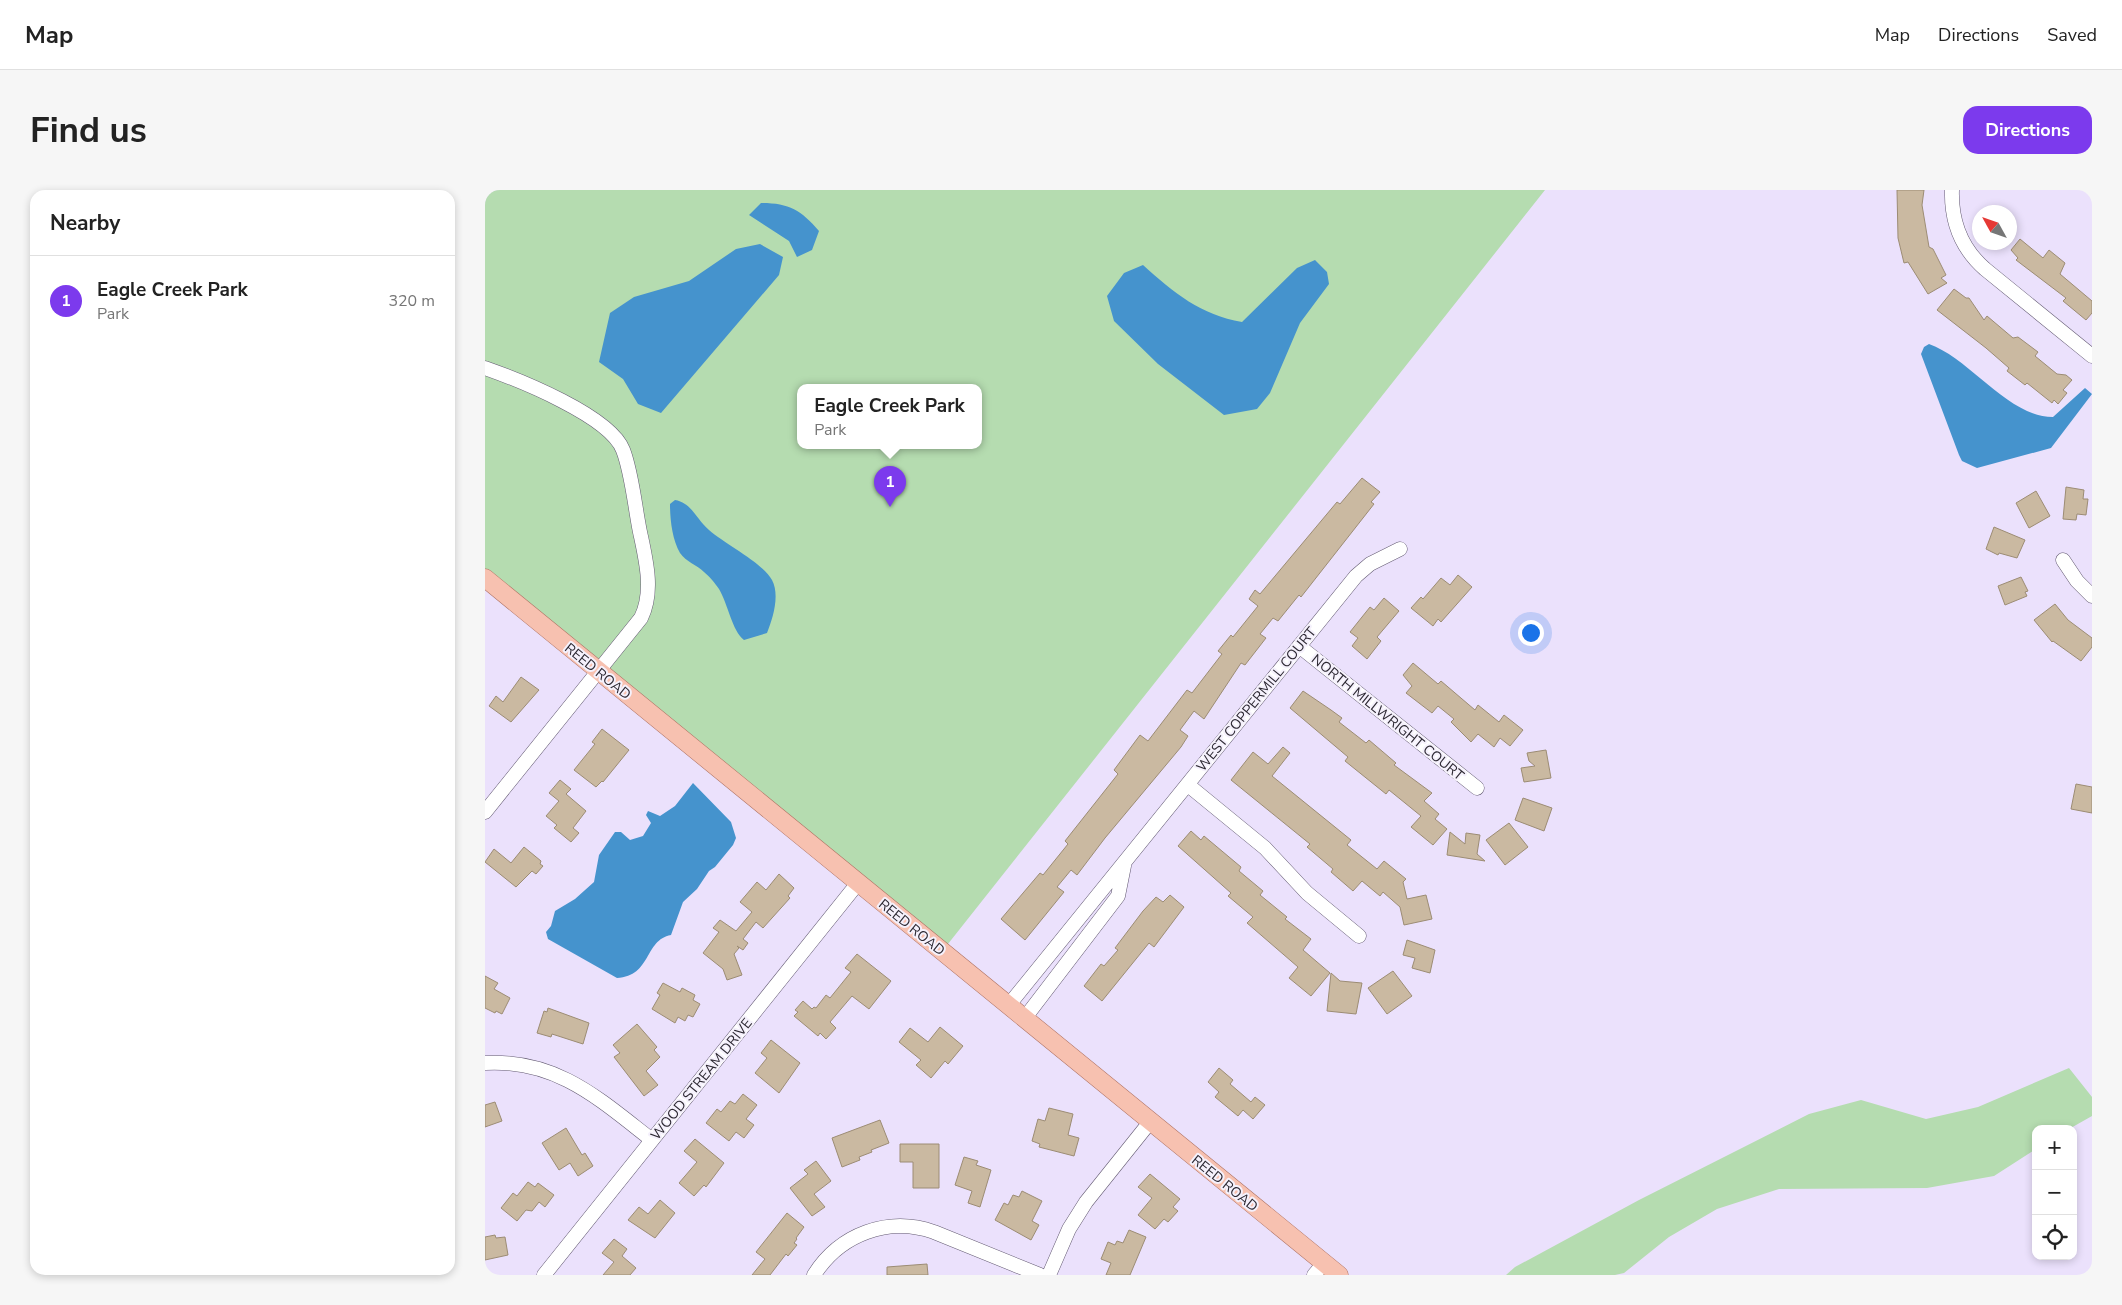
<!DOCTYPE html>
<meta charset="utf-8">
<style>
:root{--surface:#fff;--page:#f6f6f6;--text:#222;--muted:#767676;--line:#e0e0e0;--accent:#7c3aed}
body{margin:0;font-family:"Nunito Sans",sans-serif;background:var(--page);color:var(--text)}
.controls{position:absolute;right:15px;bottom:15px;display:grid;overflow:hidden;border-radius:10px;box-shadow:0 2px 8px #0003}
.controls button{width:45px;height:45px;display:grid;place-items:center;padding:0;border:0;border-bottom:1px solid var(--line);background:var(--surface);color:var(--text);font:25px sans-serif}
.compass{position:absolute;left:1487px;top:15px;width:45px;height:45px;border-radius:50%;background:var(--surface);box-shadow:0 2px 8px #0003;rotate:310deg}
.you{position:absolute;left:1045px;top:442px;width:18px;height:18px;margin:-12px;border:4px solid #fff;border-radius:50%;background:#1a73e8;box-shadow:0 0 0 8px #1a73e833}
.badge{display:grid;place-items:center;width:32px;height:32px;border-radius:50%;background:var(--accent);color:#fff;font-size:16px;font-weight:700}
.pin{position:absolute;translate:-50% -41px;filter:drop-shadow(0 1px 2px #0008)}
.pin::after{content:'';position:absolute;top:26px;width:18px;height:15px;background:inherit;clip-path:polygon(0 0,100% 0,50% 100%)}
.popup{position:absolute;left:312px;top:194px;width:185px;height:65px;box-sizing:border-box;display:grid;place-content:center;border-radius:10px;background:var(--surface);filter:drop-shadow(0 1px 4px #0005);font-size:16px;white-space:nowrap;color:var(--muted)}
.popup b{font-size:19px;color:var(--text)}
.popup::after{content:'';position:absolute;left:50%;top:100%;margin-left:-10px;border:10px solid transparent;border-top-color:var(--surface)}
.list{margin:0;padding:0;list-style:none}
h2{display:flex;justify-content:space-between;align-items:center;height:65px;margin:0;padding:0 20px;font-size:21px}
h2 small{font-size:16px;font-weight:400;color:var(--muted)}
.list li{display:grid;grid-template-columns:32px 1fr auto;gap:15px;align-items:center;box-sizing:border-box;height:90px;padding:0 20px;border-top:1px solid var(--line)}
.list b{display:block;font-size:19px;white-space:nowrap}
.list p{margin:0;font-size:16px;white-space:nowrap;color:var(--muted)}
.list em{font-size:16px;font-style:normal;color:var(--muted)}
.icon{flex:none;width:28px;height:28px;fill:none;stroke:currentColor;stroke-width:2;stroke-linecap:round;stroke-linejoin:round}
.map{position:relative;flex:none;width:1607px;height:1085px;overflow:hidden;border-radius:15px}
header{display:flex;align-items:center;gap:30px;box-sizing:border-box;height:70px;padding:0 25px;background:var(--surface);border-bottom:1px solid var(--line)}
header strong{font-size:24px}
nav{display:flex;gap:28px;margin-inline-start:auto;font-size:18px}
.intro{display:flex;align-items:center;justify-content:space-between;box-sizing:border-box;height:120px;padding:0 30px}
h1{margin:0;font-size:35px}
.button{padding:12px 22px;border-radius:15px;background:var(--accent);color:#fff;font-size:18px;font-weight:700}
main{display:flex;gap:30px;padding:0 30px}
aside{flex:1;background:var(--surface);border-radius:15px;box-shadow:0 2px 8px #0003}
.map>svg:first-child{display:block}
.green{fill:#b5dcb0;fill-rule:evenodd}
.water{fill:#4593cd}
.building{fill:#cab9a1;stroke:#9c8c74}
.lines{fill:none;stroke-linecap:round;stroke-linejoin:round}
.minor-casing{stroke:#635a72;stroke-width:15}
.major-casing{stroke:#ad7162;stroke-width:19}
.minor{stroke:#fff;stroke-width:14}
.major{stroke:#f7c1b0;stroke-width:18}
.labels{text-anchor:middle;stroke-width:4;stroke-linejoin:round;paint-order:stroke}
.street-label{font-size:14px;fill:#2c2832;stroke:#f5f1fc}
</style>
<header>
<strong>Map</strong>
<nav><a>Map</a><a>Directions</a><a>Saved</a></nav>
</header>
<div class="intro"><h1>Find us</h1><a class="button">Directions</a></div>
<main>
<aside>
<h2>Nearby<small></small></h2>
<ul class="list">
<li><span class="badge">1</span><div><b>Eagle Creek Park</b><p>Park</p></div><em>320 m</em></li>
</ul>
</aside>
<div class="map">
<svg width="1607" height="1085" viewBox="0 0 1607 1085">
<rect width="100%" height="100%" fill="#ebe1fc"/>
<path class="green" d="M 0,0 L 1060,0 L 459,759 L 0,385 ZM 316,198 L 494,198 L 494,256 L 316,256 Z
M 1584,878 L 1607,907 L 1607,926 L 1584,939 L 1551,939 L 1551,959 L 1509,986 L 1442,998 L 1294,999 L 1232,1019 L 1184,1047 L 1139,1083 L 1130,1085 L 1021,1085 L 1030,1077 L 1154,1010 L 1324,924 L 1376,910 L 1441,929 L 1493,917 Z"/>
<path class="water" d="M 276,13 C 304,13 316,20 334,41 L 327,60 L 312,67 L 304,51 L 264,25 Z
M 275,54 L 298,67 L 294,85 L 176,223 L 153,214 L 138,189 L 114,172 L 125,123 L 149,107 L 204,91 L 251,59 Z
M 830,70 L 842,82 L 844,94 L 815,133 L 785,203 L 772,219 L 739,225 L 673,174 L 629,131 L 622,106 L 639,83 L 658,75 C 689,103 716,125 757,132 L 812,78 Z
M 1444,154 C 1486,169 1523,227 1568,227 L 1600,198 L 1607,204 L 1566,258 L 1492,278 L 1477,271 L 1474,265 L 1436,164 L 1439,157 Z
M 190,310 C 207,313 211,329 224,340 C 240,354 278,373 287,390 C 295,405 288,428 282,443 L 259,450 C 247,441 243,414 234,399 C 230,393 224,386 219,382 C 212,375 201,372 195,363 C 187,349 185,329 185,314 Z
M 208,593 L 246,632 L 251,648 L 248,655 L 230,677 L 224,681 L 212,699 L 198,712 L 186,745 C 159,750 167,786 132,788 L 63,749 L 61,742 L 66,736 L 70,721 L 90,709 L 109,692 L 114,665 L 130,642 L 136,642 L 145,650 L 158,646 L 166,633 L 161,625 L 163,621 L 175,626 L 190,616 Z"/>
<path class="building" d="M 1412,0 L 1439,0 L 1437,15 L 1444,57 L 1448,59 L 1461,85 L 1456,88 L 1462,93 L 1443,104 L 1423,72 L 1419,73 L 1413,48 Z
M 1535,49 L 1558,68 L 1564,60 L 1580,73 L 1575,84 L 1607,111 L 1607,123 L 1601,130 L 1578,111 L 1581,108 L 1531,70 L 1533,68 L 1526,60 Z
M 1469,99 L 1481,108 L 1484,108 L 1499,130 L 1502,126 L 1528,148 L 1533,147 L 1553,162 L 1550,166 L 1572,184 L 1581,185 L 1587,190 L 1578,200 L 1582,203 L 1573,214 L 1569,210 L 1567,213 L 1542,193 L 1540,195 L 1522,181 L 1524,178 L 1501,158 L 1452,120 Z
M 877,288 L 895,302 L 886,312 L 889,314 L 816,407 L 814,405 L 793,431 L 788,428 L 775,444 L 781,448 L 760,475 L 756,473 L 719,529 L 709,521 L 695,540 L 703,546 L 696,557 L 620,648 L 592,685 L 586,680 L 572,697 L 579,702 L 540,750 L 516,729 L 555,683 L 558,685 L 583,654 L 580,651 L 633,584 L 629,580 L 655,545 L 663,551 L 702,500 L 707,503 L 737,464 L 733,461 L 746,445 L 748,447 L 773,416 L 764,409 L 770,400 L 775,404 L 852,312 L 855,314 Z
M 1581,297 L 1599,300 L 1598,309 L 1603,309 L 1601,325 L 1592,324 L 1591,330 L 1578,329 Z
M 1551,301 L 1565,326 L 1544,338 L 1531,313 Z
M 1509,337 L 1540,350 L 1532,368 L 1514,363 L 1513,365 L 1501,359 Z
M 973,385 L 987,397 L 956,432 L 953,429 L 948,436 L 926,418 L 936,407 L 938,409 L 956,388 L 965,395 Z
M 1536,387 L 1543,401 L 1540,402 L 1542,406 L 1520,415 L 1513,396 Z
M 899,408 L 914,421 L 892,447 L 896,451 L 882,469 L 867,456 L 873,448 L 865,442 L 885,417 L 889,420 Z
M 1570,414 L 1583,430 L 1607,448 L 1607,457 L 1596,471 L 1568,451 L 1567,452 L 1549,430 Z
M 928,473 L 953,494 L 956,491 L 990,520 L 993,515 L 1014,532 L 1019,525 L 1038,540 L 1025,556 L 1015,548 L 1009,557 L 993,544 L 986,552 L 966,532 L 969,529 L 953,516 L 947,523 L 921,503 L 927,496 L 918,485 Z
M 36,487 L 54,500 L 26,532 L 4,516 L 11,506 L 18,512 Z
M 818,501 L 846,520 L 857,528 L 854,532 L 881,553 L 884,550 L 911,573 L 909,575 L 947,603 L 939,611 L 954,624 L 950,629 L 962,639 L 948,655 L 926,637 L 936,626 L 904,600 L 901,604 L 860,571 L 863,567 L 805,518 Z
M 117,539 L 144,560 L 118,592 L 117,591 L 111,597 L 89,580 L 110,554 L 107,552 Z
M 798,557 L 805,563 L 787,586 L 866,650 L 862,655 L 892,679 L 899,671 L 921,689 L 918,692 L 922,709 L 941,705 L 947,729 L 919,735 L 915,717 L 898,702 L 895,706 L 877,691 L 868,701 L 846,682 L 848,679 L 822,657 L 825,654 L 746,590 L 768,562 L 783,574 Z
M 1061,560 L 1066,588 L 1039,592 L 1036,578 L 1050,576 L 1044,571 L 1042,563 Z
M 75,590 L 86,599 L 81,604 L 101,621 L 88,638 L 94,643 L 86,652 L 69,638 L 72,635 L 61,626 L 74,611 L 64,603 Z
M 1591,594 L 1607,597 L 1607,623 L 1586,619 Z
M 1038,608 L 1067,618 L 1059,641 L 1030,630 Z
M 1024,633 L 1043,657 L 1020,675 L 1001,650 Z
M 706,641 L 716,650 L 719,646 L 756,677 L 754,681 L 778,701 L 775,705 L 802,727 L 800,729 L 826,749 L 818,760 L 845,783 L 826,806 L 804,788 L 813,777 L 762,733 L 768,727 L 743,706 L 746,703 L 693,656 Z
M 965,642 L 980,654 L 981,643 L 995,645 L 992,664 L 1000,671 L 962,665 Z
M 39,657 L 56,671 L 55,674 L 58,676 L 51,684 L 47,681 L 31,697 L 0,672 L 9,659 L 26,673 Z
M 294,684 L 309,698 L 303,706 L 305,708 L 278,738 L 271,732 L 258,749 L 263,753 L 258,760 L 252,756 L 254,758 L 249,764 L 257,785 L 242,790 L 238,779 L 218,763 L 234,742 L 228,738 L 235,730 L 251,741 L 267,722 L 255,712 L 272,692 L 281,700 Z
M 685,705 L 699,717 L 669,757 L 664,753 L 617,811 L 599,796 L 616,774 L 619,776 L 633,760 L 630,758 L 658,721 L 671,707 L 678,712 Z
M 922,750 L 950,760 L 945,783 L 927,778 L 930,768 L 918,765 Z
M 372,764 L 406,791 L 384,819 L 367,806 L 345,832 L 351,838 L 341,849 L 335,843 L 333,846 L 309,826 L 313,822 L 310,820 L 318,811 L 327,819 L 329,817 L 331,818 L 341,805 L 345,808 L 366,782 L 360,778 Z
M 908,781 L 927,806 L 902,824 L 883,798 Z
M 846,783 L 855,791 L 877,793 L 871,824 L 842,821 Z
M 0,786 L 13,793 L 9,799 L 25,808 L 17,824 L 11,821 L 10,823 L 0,818 Z
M 178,793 L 195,802 L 197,798 L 210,805 L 208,810 L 215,814 L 208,827 L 203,825 L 200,831 L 193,827 L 190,833 L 167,819 L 175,805 L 172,803 Z
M 63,818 L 104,833 L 98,854 L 67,844 L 66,847 L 52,843 L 59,821 L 62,822 Z
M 152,834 L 172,857 L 169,860 L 175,867 L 161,881 L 173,895 L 159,906 L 129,867 L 135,863 L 128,855 Z
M 455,837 L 478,856 L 463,874 L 460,871 L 446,888 L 431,875 L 436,870 L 414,852 L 425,838 L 443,852 Z
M 286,850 L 315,873 L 294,903 L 270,883 L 282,868 L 276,863 Z
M 734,878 L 748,890 L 745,894 L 766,912 L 770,907 L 780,915 L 768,929 L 758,920 L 753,926 L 730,907 L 734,902 L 723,892 Z
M 258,904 L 272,915 L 261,929 L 269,935 L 259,948 L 251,942 L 244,951 L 221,933 L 232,919 L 236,922 L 245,911 L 250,914 Z
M 10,912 L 17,931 L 0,937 L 0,915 Z
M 564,918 L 588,924 L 583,945 L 594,948 L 589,966 L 554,957 L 555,954 L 547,951 L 553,929 L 560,931 Z
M 395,930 L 404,953 L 386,960 L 387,962 L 374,967 L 375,970 L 357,977 L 347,948 Z
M 81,938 L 97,965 L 100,963 L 108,976 L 93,986 L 85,973 L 74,980 L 57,953 Z
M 210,949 L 239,973 L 221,997 L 219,995 L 209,1006 L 194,993 L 212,972 L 199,961 Z
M 415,954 L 454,954 L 454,998 L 428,998 L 428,972 L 415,972 Z
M 479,967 L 493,971 L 491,975 L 506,980 L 495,1017 L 483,1013 L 487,1001 L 470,995 Z
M 331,971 L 346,991 L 329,1004 L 340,1017 L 327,1026 L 305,998 L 323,984 L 319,980 Z
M 665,984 L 695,1009 L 688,1017 L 693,1021 L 683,1032 L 679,1029 L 670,1039 L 653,1025 L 667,1008 L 653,997 Z
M 43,992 L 50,997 L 53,993 L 69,1005 L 60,1017 L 54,1012 L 47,1021 L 41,1020 L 32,1031 L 16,1018 L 28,1003 L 32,1006 Z
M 537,1001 L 557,1011 L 547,1031 L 554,1035 L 546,1050 L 510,1030 L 519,1013 L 523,1015 L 528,1005 L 534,1007 Z
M 175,1010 L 190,1023 L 170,1048 L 143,1030 L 154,1017 L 163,1024 Z
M 302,1023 L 319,1037 L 311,1048 L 312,1049 L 309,1053 L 312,1055 L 303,1066 L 301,1064 L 285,1085 L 267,1085 L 280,1069 L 271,1062 Z
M 644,1040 L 661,1047 L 645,1085 L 621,1085 L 626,1073 L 616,1069 L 623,1052 L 630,1055 L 632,1051 L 638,1053 Z
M 10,1045 L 11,1048 L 20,1047 L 23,1065 L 0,1070 L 0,1047 Z
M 129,1049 L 142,1059 L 137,1066 L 151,1078 L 145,1085 L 118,1085 L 129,1072 L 117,1063 Z
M 442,1074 L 443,1085 L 402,1085 L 402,1077 Z"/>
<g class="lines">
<g class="minor-casing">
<path id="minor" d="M 1467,0 C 1466,31 1476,58 1500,79 L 1607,166
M 0,178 C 34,190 125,226 138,260 C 147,283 150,318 155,342 C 161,370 169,402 156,428 L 0,622
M 1578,370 L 1592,391 L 1607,406
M 814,456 L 992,598
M 703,595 L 780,658 L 822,703 L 874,746
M 523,816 L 871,386 L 885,374 L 915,359
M 539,829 L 633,706 L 639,676
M 0,873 C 72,869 114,909 167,950
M 59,1085 L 373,693
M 329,1085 C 355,1044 403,1026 449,1042 L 555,1085
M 564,1085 L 584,1039 L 601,1012 L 665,932
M 829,1085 L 839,1073"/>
</g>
<g class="major-casing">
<path id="major" d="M 0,388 L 854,1085"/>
</g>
<use href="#minor" class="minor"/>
<use href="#major" class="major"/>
</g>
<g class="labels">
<g class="street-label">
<text transform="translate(113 481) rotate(39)" y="5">REED ROAD</text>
<text transform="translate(771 509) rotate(-51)" y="5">WEST COPPERMILL COURT</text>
<text transform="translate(903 527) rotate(39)" y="5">NORTH MILLWRIGHT COURT</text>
<text transform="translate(427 737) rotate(39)" y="5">REED ROAD</text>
<text transform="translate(216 889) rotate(-51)" y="5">WOOD STREAM DRIVE</text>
<text transform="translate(740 993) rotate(39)" y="5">REED ROAD</text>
</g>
</g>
</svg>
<div class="controls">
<button>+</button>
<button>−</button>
<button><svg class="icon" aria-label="locate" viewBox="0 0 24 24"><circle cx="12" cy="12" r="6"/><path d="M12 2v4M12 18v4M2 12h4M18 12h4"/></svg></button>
</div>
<svg class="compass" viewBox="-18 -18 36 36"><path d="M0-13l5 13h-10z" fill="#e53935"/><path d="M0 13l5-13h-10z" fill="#767676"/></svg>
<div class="you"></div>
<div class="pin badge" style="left:405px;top:317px">1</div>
<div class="popup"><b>Eagle Creek Park</b>Park</div>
</div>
</main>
